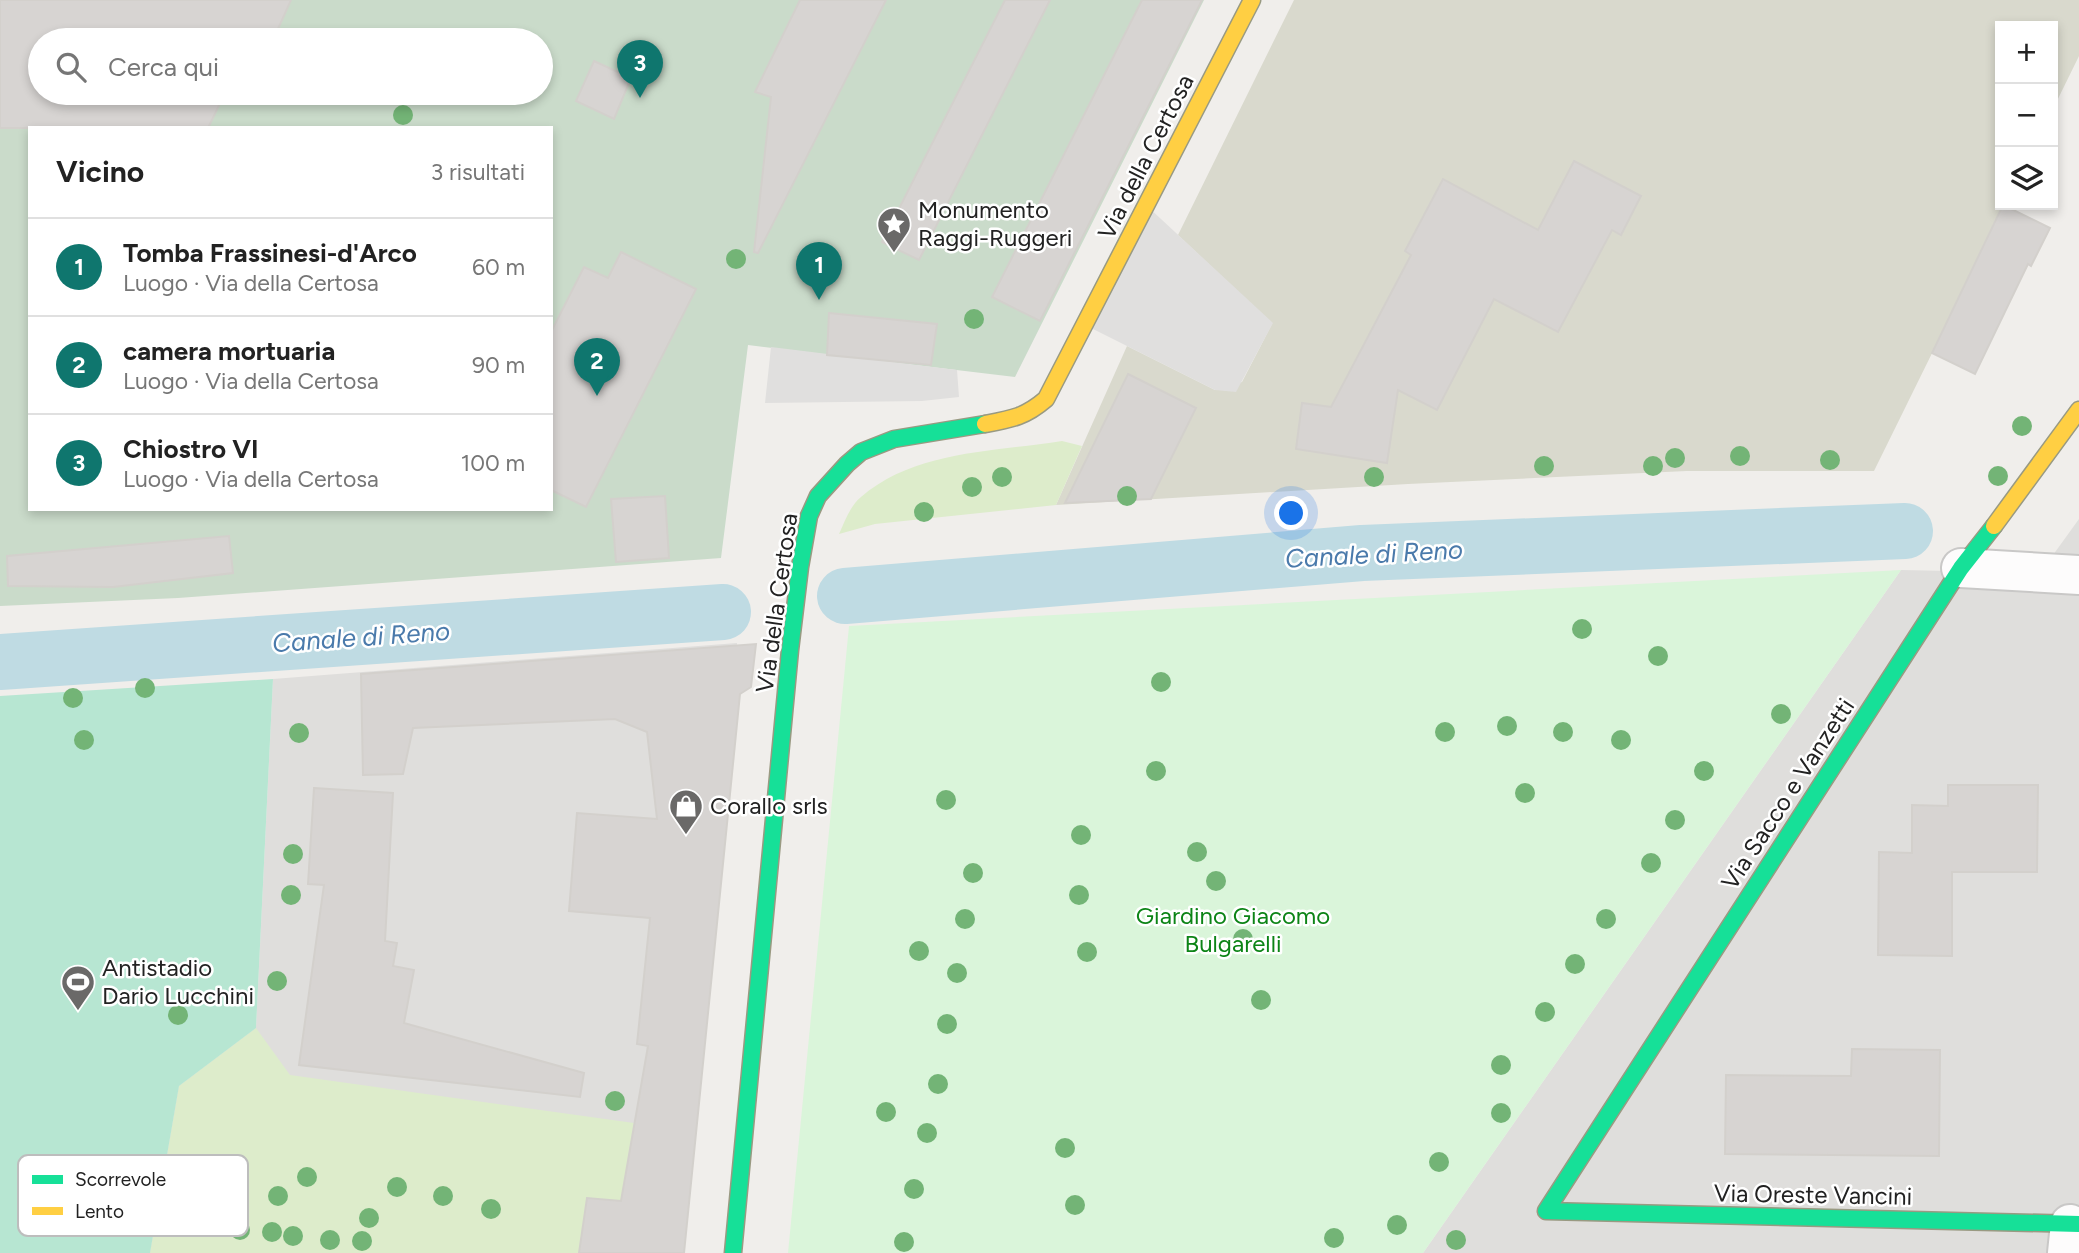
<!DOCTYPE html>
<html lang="it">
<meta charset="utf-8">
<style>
:root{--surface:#fff;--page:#f2f2f2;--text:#222;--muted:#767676;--line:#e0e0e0;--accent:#0f766e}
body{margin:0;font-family:Figtree,sans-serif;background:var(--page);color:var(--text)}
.controls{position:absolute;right:21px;top:21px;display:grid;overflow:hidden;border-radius:0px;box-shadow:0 4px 10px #0003}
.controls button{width:63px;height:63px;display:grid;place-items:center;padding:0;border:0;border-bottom:2px solid var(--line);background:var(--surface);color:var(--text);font:35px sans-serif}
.you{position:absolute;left:1292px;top:514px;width:24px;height:24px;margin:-18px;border:5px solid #fff;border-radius:50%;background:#1a73e8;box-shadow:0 0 0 10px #1a73e833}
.badge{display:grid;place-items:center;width:46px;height:46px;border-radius:50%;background:var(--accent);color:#fff;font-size:23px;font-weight:700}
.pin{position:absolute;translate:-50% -58px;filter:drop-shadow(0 2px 4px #0008)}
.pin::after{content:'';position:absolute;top:37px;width:24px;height:21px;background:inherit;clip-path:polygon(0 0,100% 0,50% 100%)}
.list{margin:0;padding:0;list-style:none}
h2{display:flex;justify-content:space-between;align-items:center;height:91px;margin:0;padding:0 28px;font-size:30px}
h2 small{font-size:23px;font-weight:400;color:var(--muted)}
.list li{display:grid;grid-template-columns:46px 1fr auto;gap:21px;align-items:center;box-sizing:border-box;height:98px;padding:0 28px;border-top:2px solid var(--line)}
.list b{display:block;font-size:26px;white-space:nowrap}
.list p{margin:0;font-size:23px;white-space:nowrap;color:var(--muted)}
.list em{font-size:23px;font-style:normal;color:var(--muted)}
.icon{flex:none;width:38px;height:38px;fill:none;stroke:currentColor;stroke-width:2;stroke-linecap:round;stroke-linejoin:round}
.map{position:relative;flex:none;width:2079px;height:1253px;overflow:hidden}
.search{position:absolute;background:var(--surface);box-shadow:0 4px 10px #0003;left:28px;top:28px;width:525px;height:77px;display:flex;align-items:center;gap:18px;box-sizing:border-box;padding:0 24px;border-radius:38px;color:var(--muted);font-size:26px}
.panel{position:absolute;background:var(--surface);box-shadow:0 4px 10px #0003;left:28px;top:126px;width:525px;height:385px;border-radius:0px}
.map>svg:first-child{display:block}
.residential{fill:#dfdedc}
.construction{fill:#d9d9cd}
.grass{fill:#ddeccb}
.cemetery{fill:#cadbca;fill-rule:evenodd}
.park{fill:#daf5da}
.pitch{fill:#b7e6d2}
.parking{fill:#e0dfde}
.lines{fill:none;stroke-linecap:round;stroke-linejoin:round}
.canal{stroke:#bfdbe3;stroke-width:56}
.building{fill:#d7d4d2;stroke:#d3d0cc;stroke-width:2}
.street-casing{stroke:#c9c8c7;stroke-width:42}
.fast-casing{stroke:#999a82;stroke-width:19}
.slow-casing{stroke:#999a82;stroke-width:19}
.street{stroke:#fdfcfc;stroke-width:38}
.fast{stroke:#16e098;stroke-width:16}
.slow{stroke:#ffcf43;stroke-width:16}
.tree{fill:#73b476}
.labels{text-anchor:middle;stroke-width:5;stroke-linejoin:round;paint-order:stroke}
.street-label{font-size:24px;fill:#222;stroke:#fff}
.poi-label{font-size:24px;fill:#222;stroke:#fff;text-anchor:start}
.park-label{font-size:24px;fill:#0c8416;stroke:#fff}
.water-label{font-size:26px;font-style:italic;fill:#4a7aab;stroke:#fff}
.key{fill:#fff;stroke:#bdbdbd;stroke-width:2}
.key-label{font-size:19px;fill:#222}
</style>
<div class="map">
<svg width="2079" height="1253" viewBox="0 0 2079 1253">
<rect width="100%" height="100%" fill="#f0eeeb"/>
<path class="residential" d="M 2079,519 L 2079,1253 L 1423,1253 L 1901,570 L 2040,573 Z
M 737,643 L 680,1253 L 150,1253 L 179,1086 L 256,1028 L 273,679 Z"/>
<path class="construction" d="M 1294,0 L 2079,0 L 2079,56 L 2053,109 L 2053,26 L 2000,26 L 2000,205 L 2005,205 L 1874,471 L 1687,471 L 1408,484 L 1056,505 L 1127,346 L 1215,390 L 1242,382 L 1272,324 L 1178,235 Z"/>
<path class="grass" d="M 1062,441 L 1082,446 L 1056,505 L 875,524 L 839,534 C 845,521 850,506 861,497 C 916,450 995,452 1062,441 Z
M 256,1028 L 290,1075 L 634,1123 L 620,1207 L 587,1198 L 579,1253 L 150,1253 L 179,1086 Z"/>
<path class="cemetery" d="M 0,0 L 1204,0 L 1015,377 L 748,345 L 721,558 L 178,598 L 0,606 ZM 40,40 L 541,40 L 541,93 L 40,93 ZM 30,128 L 551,128 L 551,509 L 30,509 Z"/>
<path class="park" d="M 1901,570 L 1423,1253 L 788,1253 L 849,626 Z"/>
<path class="pitch" d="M 273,679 L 256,1028 L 179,1086 L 150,1253 L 0,1253 L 0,696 Z"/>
<path class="parking" d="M 1147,206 L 1273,323 L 1236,392 L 1215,390 L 1085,325 Z
M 771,347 L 957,370 L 959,397 L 922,401 L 765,403 Z"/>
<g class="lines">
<path class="canal" d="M 845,596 L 1362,553 L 1905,531
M 0,662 L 723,612"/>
</g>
<path class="building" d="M 0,0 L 291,0 L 273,40 L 40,40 L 40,93 L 225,93 L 208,128 L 0,128 Z
M 800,0 L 886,0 L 758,253 L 754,252 L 771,97 L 755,92 Z
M 1005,0 L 1050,0 L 919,260 L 882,242 Z
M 1142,0 L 1202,0 L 1040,321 L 992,297 Z
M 594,61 L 631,78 L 614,119 L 576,101 Z
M 1574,161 L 1641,196 L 1621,235 L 1612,230 L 1558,332 L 1494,299 L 1437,410 L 1398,390 L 1387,463 L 1296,449 L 1302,403 L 1331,407 L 1411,255 L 1405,251 L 1443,179 L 1538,230 Z
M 2003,205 L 2050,228 L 2031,266 L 2028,264 L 1975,374 L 1932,353 Z
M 621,252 L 696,289 L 586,507 L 551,490 L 551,332 L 584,267 L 608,278 Z
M 829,313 L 937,324 L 931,365 L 827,355 Z
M 1128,374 L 1196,408 L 1151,499 L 1065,503 Z
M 665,496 L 669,558 L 616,562 L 611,499 Z
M 229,536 L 233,573 L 113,587 L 8,586 L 7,556 Z
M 756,644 L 751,687 L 740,694 L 684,1253 L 579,1253 L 587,1198 L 621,1201 L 648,1046 L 637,1044 L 650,918 L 569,911 L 577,813 L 657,819 L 647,732 L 615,719 L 413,728 L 403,774 L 363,775 L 361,674 Z
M 1948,785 L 2038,785 L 2037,872 L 1952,872 L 1952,956 L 1878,955 L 1879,852 L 1912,853 L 1912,805 L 1948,806 Z
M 314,788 L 393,793 L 385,941 L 397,943 L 393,966 L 414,970 L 404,1023 L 584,1073 L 580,1097 L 299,1065 L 324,885 L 308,884 Z
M 1852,1049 L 1940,1050 L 1939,1156 L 1725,1154 L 1726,1075 L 1851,1076 Z"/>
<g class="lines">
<g class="street-casing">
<path id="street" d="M 1961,568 L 2079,575
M 2067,1253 L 2070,1224"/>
</g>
<g class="fast-casing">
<path id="fast" d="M 1546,1211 L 1961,568 L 1994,526
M 1546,1211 L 2079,1224
M 733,1253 L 790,650 L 800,567 L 809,516 L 818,496 L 847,464 L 861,452 L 894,439 L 985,424"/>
</g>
<g class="slow-casing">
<path id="slow" d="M 985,424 C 1012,419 1025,417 1046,399 L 1252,0
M 1994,526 L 2079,410"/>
</g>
<use href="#street" class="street"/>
<use href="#fast" class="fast"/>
<use href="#slow" class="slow"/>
</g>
<g class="tree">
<circle cx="403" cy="115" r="10"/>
<circle cx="736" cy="259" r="10"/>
<circle cx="974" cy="319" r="10"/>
<circle cx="2022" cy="426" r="10"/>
<circle cx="1740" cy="456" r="10"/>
<circle cx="1675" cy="458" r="10"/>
<circle cx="1830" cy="460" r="10"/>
<circle cx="1544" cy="466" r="10"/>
<circle cx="1653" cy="466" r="10"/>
<circle cx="1998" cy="476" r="10"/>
<circle cx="1002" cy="477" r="10"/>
<circle cx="1374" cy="477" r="10"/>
<circle cx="972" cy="487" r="10"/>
<circle cx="1127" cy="496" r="10"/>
<circle cx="924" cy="512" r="10"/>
<circle cx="1582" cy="629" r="10"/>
<circle cx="1658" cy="656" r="10"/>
<circle cx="1161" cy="682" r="10"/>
<circle cx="145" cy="688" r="10"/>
<circle cx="73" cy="698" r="10"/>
<circle cx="1781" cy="714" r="10"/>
<circle cx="1507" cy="726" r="10"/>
<circle cx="1445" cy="732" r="10"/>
<circle cx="1563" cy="732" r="10"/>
<circle cx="299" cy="733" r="10"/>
<circle cx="84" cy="740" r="10"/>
<circle cx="1621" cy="740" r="10"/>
<circle cx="1156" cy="771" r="10"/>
<circle cx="1704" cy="771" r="10"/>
<circle cx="1525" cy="793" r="10"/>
<circle cx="946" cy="800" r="10"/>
<circle cx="1675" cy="820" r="10"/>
<circle cx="1081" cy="835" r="10"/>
<circle cx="1197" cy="852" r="10"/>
<circle cx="293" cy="854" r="10"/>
<circle cx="1651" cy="863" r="10"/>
<circle cx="973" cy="873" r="10"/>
<circle cx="1216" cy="881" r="10"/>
<circle cx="291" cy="895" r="10"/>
<circle cx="1079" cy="895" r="10"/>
<circle cx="965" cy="919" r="10"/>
<circle cx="1606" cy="919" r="10"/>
<circle cx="1243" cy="939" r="10"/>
<circle cx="919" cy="951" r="10"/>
<circle cx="1087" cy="952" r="10"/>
<circle cx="1575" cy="964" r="10"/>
<circle cx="957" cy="973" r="10"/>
<circle cx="277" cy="981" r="10"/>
<circle cx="1261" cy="1000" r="10"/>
<circle cx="1545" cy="1012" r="10"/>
<circle cx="178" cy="1015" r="10"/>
<circle cx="947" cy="1024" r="10"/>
<circle cx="1501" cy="1065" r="10"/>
<circle cx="938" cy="1084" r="10"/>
<circle cx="615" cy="1101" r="10"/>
<circle cx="886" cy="1112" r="10"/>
<circle cx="1501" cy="1113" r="10"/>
<circle cx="927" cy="1133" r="10"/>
<circle cx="1065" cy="1148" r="10"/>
<circle cx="1439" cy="1162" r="10"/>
<circle cx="307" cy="1177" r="10"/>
<circle cx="397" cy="1187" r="10"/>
<circle cx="914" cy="1189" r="10"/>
<circle cx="278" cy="1196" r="10"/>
<circle cx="443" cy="1196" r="10"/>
<circle cx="1075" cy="1205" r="10"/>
<circle cx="491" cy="1209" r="10"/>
<circle cx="369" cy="1218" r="10"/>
<circle cx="1397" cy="1225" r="10"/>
<circle cx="240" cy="1230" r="10"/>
<circle cx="272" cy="1232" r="10"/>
<circle cx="293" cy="1236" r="10"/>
<circle cx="1334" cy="1238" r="10"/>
<circle cx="330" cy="1240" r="10"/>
<circle cx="1456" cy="1240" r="10"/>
<circle cx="362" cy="1241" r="10"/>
<circle cx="904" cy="1242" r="10"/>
</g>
<defs>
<g id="sight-pin" transform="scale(1.75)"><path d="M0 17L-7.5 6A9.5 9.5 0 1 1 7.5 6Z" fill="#6a6968" stroke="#fff"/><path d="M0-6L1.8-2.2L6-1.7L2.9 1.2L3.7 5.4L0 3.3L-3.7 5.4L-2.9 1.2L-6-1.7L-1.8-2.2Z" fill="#fff"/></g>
<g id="shop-pin" transform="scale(1.75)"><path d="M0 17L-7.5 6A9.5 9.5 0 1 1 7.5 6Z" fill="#6a6968" stroke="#fff"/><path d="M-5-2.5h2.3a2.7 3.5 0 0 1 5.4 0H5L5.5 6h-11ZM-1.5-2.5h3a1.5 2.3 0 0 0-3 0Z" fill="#fff"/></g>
<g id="stadium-pin" transform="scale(1.75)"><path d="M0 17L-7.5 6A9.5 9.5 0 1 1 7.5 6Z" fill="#6a6968" stroke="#fff"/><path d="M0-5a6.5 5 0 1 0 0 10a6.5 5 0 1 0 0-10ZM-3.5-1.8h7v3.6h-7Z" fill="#fff"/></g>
</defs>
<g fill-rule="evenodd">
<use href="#sight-pin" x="894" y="224"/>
<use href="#shop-pin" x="686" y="806"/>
<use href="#stadium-pin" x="78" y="982"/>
</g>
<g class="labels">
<g class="street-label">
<text transform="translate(1146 157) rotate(-63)" y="8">Via della Certosa</text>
<text transform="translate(777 603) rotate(-82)" y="8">Via della Certosa</text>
<text transform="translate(1788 794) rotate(-57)" y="8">Via Sacco e Vanzetti</text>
<text transform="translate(1813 1195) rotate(1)" y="8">Via Oreste Vancini</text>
</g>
<g class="poi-label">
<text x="918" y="218">Monumento<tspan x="918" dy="28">Raggi-Ruggeri</tspan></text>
<text x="710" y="814">Corallo srls</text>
<text x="102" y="976">Antistadio<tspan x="102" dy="28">Dario Lucchini</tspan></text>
</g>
<g class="park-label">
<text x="1233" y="924">Giardino Giacomo<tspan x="1233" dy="28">Bulgarelli</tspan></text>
</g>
<g class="water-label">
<text transform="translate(1374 554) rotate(-3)" y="9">Canale di Reno</text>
<text transform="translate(361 637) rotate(-4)" y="9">Canale di Reno</text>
</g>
</g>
<rect x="18" y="1155" width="230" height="81" rx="10" class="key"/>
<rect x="32" y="1175" width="31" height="9" fill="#16e098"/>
<rect x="32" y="1207" width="31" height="8" fill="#ffcf43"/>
<g class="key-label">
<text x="75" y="1186">Scorrevole</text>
<text x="75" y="1218">Lento</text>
</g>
</svg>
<div class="controls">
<button>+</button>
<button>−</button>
<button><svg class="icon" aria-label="layers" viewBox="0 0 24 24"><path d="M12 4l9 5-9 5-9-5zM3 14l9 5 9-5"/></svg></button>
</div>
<div class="you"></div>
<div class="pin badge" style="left:819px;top:300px">1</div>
<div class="pin badge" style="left:597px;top:396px">2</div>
<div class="pin badge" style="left:640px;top:98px">3</div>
<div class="search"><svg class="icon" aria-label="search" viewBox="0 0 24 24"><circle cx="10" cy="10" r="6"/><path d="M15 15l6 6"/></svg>Cerca qui</div>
<section class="panel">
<h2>Vicino<small>3 risultati</small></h2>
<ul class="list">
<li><span class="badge">1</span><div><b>Tomba Frassinesi-d'Arco</b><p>Luogo · Via della Certosa</p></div><em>60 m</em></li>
<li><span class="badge">2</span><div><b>camera mortuaria</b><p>Luogo · Via della Certosa</p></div><em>90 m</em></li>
<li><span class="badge">3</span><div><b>Chiostro VI</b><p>Luogo · Via della Certosa</p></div><em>100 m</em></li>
</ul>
</section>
</div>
